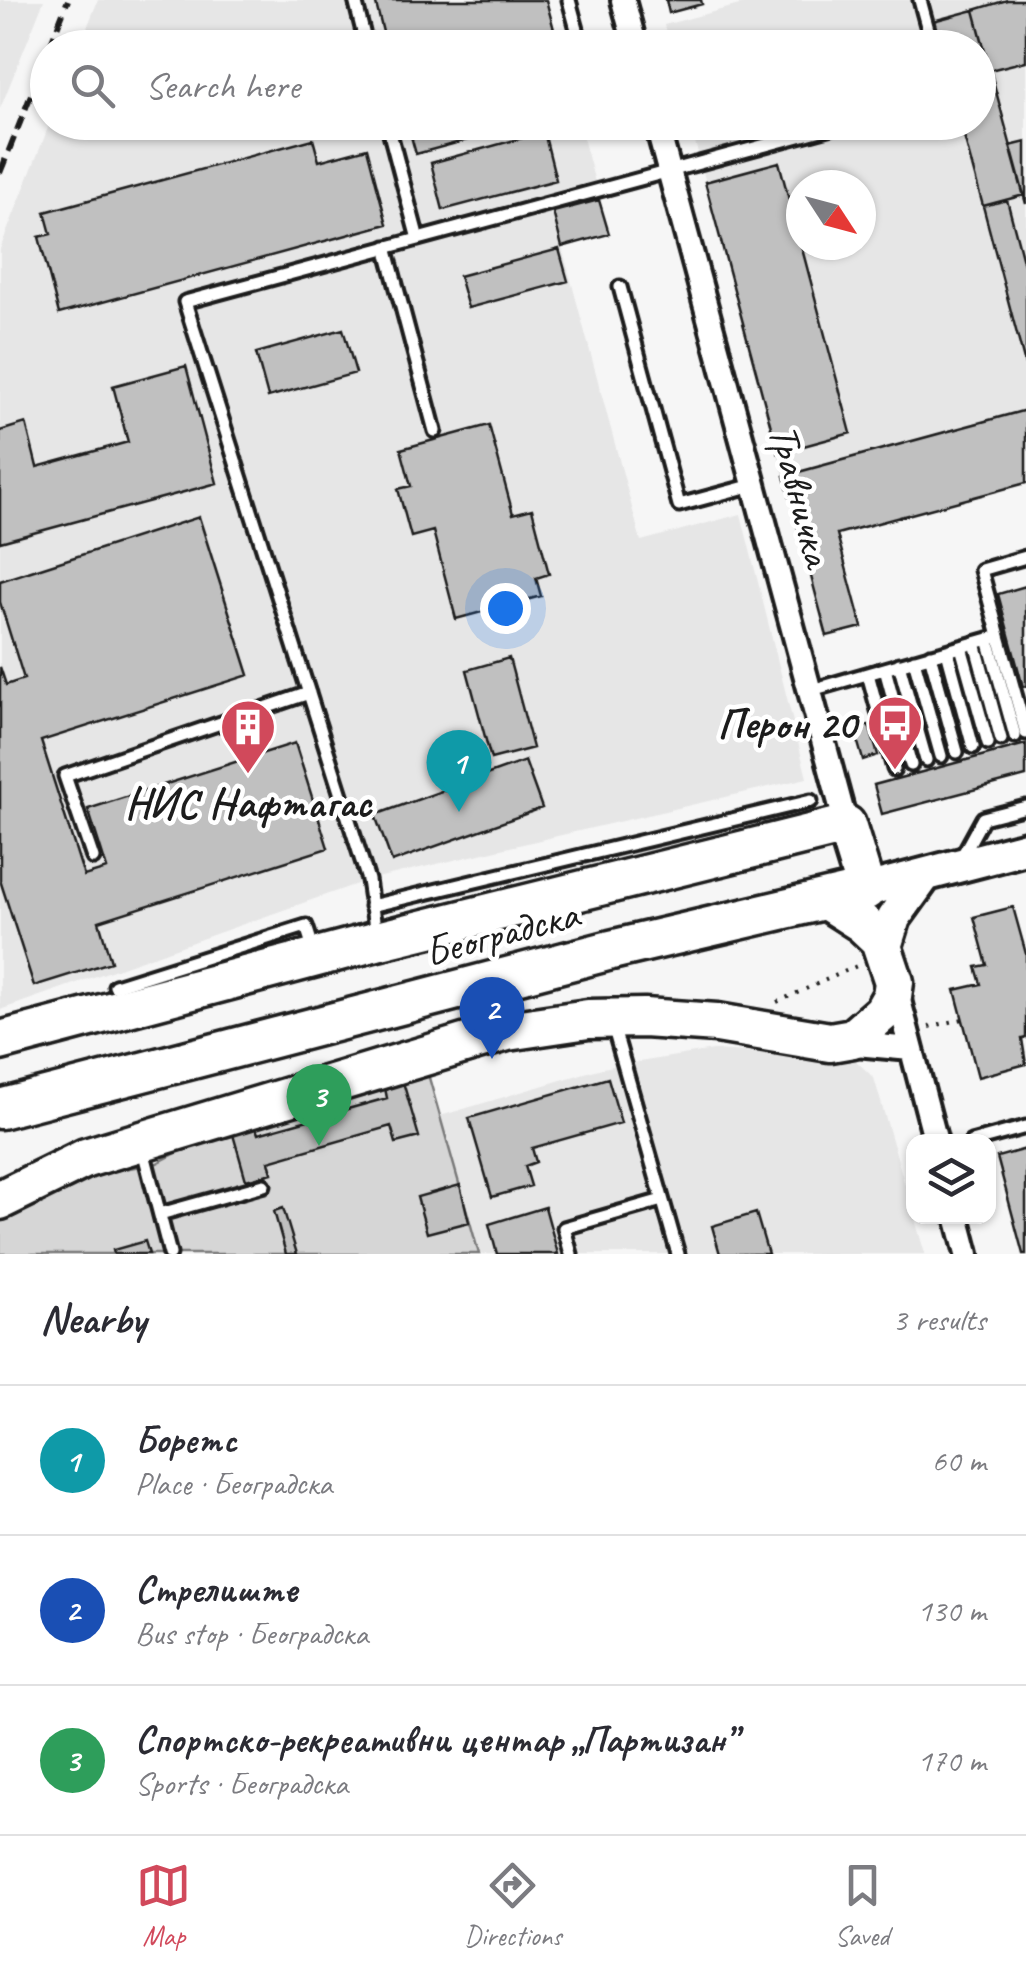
<!DOCTYPE html>
<meta charset="utf-8">
<style>
:root{--surface:#fff;--page:#f7f7f7;--text:#2b2b33;--muted:#7c7c81;--line:#e1e1e2;--accent:#d1495b}
body{margin:0;font-family:Caveat,sans-serif;background:var(--page);color:var(--text)}
.controls{position:absolute;right:30px;bottom:30px;display:grid;overflow:hidden;border-radius:20px;box-shadow:0 2px 8px #0004}
.controls button{width:90px;height:90px;display:grid;place-items:center;padding:0;border:0;border-bottom:2px solid var(--line);background:var(--surface);color:var(--text);font:50px sans-serif}
.compass{position:absolute;left:786px;top:170px;width:90px;height:90px;border-radius:50%;background:var(--surface);box-shadow:0 2px 8px #0004;rotate:126deg}
.you{position:absolute;left:505px;top:608px;width:35px;height:35px;margin:-25px;border:8px solid #fff;border-radius:50%;background:#1a73e8;box-shadow:0 0 0 15px #1a73e833}
.badge{display:grid;place-items:center;width:65px;height:65px;border-radius:50%;background:var(--accent);color:#fff;font-size:32px;font-weight:700}
.pin{position:absolute;translate:-50% -82px;filter:drop-shadow(0 2px 5px #0008)}
.pin::after{content:'';position:absolute;top:52px;width:35px;height:30px;background:inherit;clip-path:polygon(0 0,100% 0,50% 100%)}
.list{margin:0;padding:0;list-style:none}
h2{display:flex;justify-content:space-between;align-items:center;height:130px;margin:0;padding:0 40px;font-size:42px}
h2 small{font-size:32px;font-weight:400;color:var(--muted)}
.list li{display:grid;grid-template-columns:65px 1fr auto;gap:30px;align-items:center;box-sizing:border-box;height:150px;padding:0 40px;border-top:2px solid var(--line)}
.list b{display:block;font-size:38px;white-space:nowrap}
.list p{margin:0;font-size:32px;white-space:nowrap;color:var(--muted)}
.list em{font-size:32px;font-style:normal;color:var(--muted)}
.icon{flex:none;width:55px;height:55px;fill:none;stroke:currentColor;stroke-width:2;stroke-linecap:round;stroke-linejoin:round}
.map{position:relative;flex:none;width:1026px;height:1254px;overflow:hidden}
.search{position:absolute;background:var(--surface);box-shadow:0 2px 8px #0004;left:30px;right:30px;top:30px;height:110px;display:flex;align-items:center;gap:25px;box-sizing:border-box;padding:0 35px;border-radius:55px;color:var(--muted);font-size:38px}
.sheet{height:580px;background:var(--surface)}
nav{display:flex;justify-content:space-around;align-items:center;box-sizing:border-box;height:140px;border-top:2px solid var(--line);background:var(--surface);font-size:28px;color:var(--muted)}
nav a{display:grid;justify-items:center;gap:5px}
nav .on{color:var(--accent)}
.map>svg:first-child{display:block}
.built{fill:#e6e6e6;fill-rule:evenodd}
.green{fill:#d6d6d6;stroke:#797979;stroke-width:2.5}
.building{fill:#c0c0c0;stroke:#1c1c1c;stroke-width:2.5}
.lines{fill:none;stroke-linecap:round;stroke-linejoin:round}
.lane-casing{stroke:#1c1c1c;stroke-width:19}
.street-casing{stroke:#1c1c1c;stroke-width:30}
.secondary-casing{stroke:#1c1c1c;stroke-width:40}
.primary-casing{stroke:#1c1c1c;stroke-width:45}
.path{stroke:#1c1c1c;stroke-width:4;stroke-dasharray:2.5 8;stroke-linecap:butt}
.lane{stroke:#fff;stroke-width:11}
.street{stroke:#fff;stroke-width:22}
.secondary{stroke:#fff;stroke-width:32}
.primary{stroke:#fff;stroke-width:38}
.rail{stroke:#1c1c1c;stroke-width:6;stroke-dasharray:15 8;stroke-linecap:butt}
.labels{text-anchor:middle;stroke-width:9;stroke-linejoin:round;paint-order:stroke}
.street-label{font-size:42px;fill:#1c1c1c;stroke:#fff}
.poi-label{font-size:42px;font-weight:bold;fill:#1c1c1c;stroke:#fff;text-anchor:end}
</style>
<div class="map">
<svg width="1026" height="1254" viewBox="0 0 1026 1254">
<rect width="100%" height="100%" fill="#f6f6f6"/>
<filter id="ink" filterUnits="userSpaceOnUse"><feTurbulence type="fractalNoise" baseFrequency=".01" numOctaves="2"/><feDisplacementMap in="SourceGraphic" scale="20" xChannelSelector="R" yChannelSelector="G"/><feConvolveMatrix kernelMatrix="1 2 1 2 8 2 1 2 1" color-interpolation-filters="sRGB"/></filter>
<g filter="url(#ink)">
<path class="built" d="M 0,0 L 44,0 L 0,109 Z
M 98,0 L 546,0 L 559,48 L 79,48 Z
M 758,0 L 1026,0 L 1026,410 L 784,476 L 690,123 L 978,122 L 978,48 L 670,47 L 664,25 ZM 801,185 L 861,185 L 861,245 L 801,245 Z
M 50,123 L 579,123 L 609,234 L 562,247 L 641,541 L 741,514 L 807,778 L 368,880 L 0,1010 L 0,249 Z
M 713,1050 L 853,1058 L 874,1078 L 925,1254 L 479,1254 L 440,1116 L 602,1068 Z"/>
<path class="green" d="M 426,1067 L 479,1254 L 0,1254 L 0,1215 L 96,1174 L 157,1163 L 220,1130 Z"/>
<path class="building" d="M 375,0 L 546,0 L 559,48 L 387,48 Z
M 666,0 L 701,0 L 702,4 L 669,13 Z
M 1026,0 L 1026,61 L 990,70 L 974,10 L 1007,0 Z
M 974,10 L 1024,195 L 983,206 L 960,122 L 978,122 L 978,48 L 940,48 L 933,21 Z
M 407,122 L 534,122 L 416,154 Z
M 544,132 L 556,180 L 443,210 L 431,163 Z
M 313,139 L 319,161 L 367,148 L 387,224 L 59,314 L 39,237 L 51,234 L 45,212 Z
M 1026,142 L 1026,204 L 1010,146 Z
M 779,162 L 851,433 L 778,453 L 705,182 Z
M 599,200 L 609,234 L 562,247 L 553,212 Z
M 1007,200 L 1026,272 L 1026,368 L 983,206 Z
M 559,249 L 568,281 L 468,308 L 459,276 Z
M 343,329 L 356,373 L 268,397 L 256,353 Z
M 186,366 L 217,483 L 0,542 L 0,431 L 26,423 L 37,467 L 128,442 L 113,386 Z
M 1026,410 L 1026,483 L 837,534 L 862,627 L 827,636 L 784,476 Z
M 489,425 L 513,514 L 532,509 L 549,574 L 536,578 L 541,596 L 456,619 L 433,531 L 411,537 L 398,489 L 411,486 L 401,449 Z
M 199,517 L 249,675 L 41,741 L 84,876 L 107,869 L 88,809 L 295,743 L 328,848 L 99,921 L 111,962 L 34,986 L 0,880 L 0,667 L 6,685 L 24,679 L 0,602 L 0,581 Z
M 1026,586 L 1026,686 L 1023,687 L 998,594 Z
M 509,658 L 533,748 L 491,759 L 467,670 Z
M 869,725 L 878,755 L 863,760 L 854,729 Z
M 1026,744 L 1026,776 L 882,814 L 874,785 Z
M 525,761 L 542,808 L 392,862 L 375,815 Z
M 1013,907 L 1026,954 L 1026,1038 L 1022,1039 L 1026,1064 L 978,1077 L 955,990 L 981,984 L 976,967 L 987,965 L 974,917 Z
M 608,1078 L 621,1123 L 532,1148 L 536,1162 L 525,1166 L 531,1186 L 492,1197 L 469,1118 Z
M 403,1082 L 419,1137 L 396,1143 L 391,1126 L 269,1161 L 272,1173 L 246,1180 L 232,1131 L 255,1125 L 258,1134 L 387,1098 L 385,1088 Z
M 1026,1149 L 1026,1254 L 1023,1254 L 997,1157 Z
M 460,1185 L 469,1222 L 427,1233 L 417,1197 Z
M 545,1207 L 558,1254 L 497,1254 L 489,1224 Z
M 283,1208 L 297,1254 L 286,1254 L 274,1211 Z
M 756,1213 L 768,1254 L 720,1254 L 712,1226 Z
M 145,1241 L 149,1254 L 114,1254 L 113,1250 Z"/>
<g class="lines">
<g class="lane-casing">
<path id="lane" d="M 355,0 L 367,48
M 569,0 L 582,48
M 920,0 L 933,48
M 387,122 L 418,239
M 386,247 L 435,431
M 620,287 L 679,505 L 753,485
M 999,636 L 1026,733
M 988,639 L 1015,736
M 975,643 L 1001,739
M 961,647 L 988,743
M 947,651 L 973,747
M 930,655 L 957,752
M 914,660 L 941,756
M 899,664 L 926,760
M 885,669 L 911,765
M 868,674 L 894,769
M 808,691 L 999,636 L 981,570 L 1026,557
M 93,858 L 65,776 L 309,693
M 961,858 L 983,818 L 1026,807
M 371,906 L 811,801
M 376,934 L 368,880 L 185,302 L 851,122
M 115,986 L 306,926 L 314,951
M 612,1022 L 678,1254
M 971,1142 L 1026,1127
M 142,1146 L 170,1254
M 160,1214 L 264,1185
M 571,1254 L 564,1228 L 662,1200"/>
</g>
<g class="street-casing">
<path id="street" d="M 623,0 L 636,48
M 656,122 L 846,825
M 895,985 L 936,1142
M 845,1043 L 911,1049
M 957,1216 L 967,1254"/>
</g>
<g class="secondary-casing">
<path id="secondary" d="M 866,890 L 1026,848
M 885,947 L 894,918 L 925,875"/>
</g>
<g class="primary-casing">
<path id="primary" d="M 0,1041 L 377,941 L 846,825 L 866,890 L 611,950 L 0,1109
M 0,1200 L 86,1158 L 507,1031 L 588,1019 L 644,1018 L 717,1023 L 830,1042 L 853,1038 L 883,1012 L 892,996 L 894,982 L 880,940 L 862,923 L 826,900"/>
</g>
<path class="path" d="M 777,1002 L 859,965
M 929,1027 L 963,1019"/>
<use href="#lane" class="lane"/>
<use href="#street" class="street"/>
<use href="#secondary" class="secondary"/>
<use href="#primary" class="primary"/>
<path class="rail" d="M 49,48 L 68,0
M 0,173 L 48,52"/>
</g>
</g>
<defs>
<g id="bus-pin" transform="scale(2.875)"><path d="M0 17L-7.5 6A9.5 9.5 0 1 1 7.5 6Z" fill="#d1495b" stroke="#fff"/><path d="M-5-6H5V4H4V6H2V4H-2V6H-4V4H-5ZM-3.5-4V0h7V-4ZM-3.5 1.2v1.5H-2V1.2ZM2 1.2v1.5H3.5V1.2Z" fill="#fff"/></g>
<g id="building-pin" transform="scale(2.875)"><path d="M0 17L-7.5 6A9.5 9.5 0 1 1 7.5 6Z" fill="#d1495b" stroke="#fff"/><path d="M-4-6H4V6H1V3H-1V6H-4ZM-2.5-4.3h1.7v1.8h-1.7ZM.8-4.3h1.7v1.8H.8ZM-2.5-1h1.7V.8h-1.7ZM.8-1h1.7V.8H.8Z" fill="#fff"/></g>
</defs>
<g fill-rule="evenodd">
<use href="#bus-pin" x="895" y="723"/>
<use href="#building-pin" x="248" y="727"/>
</g>
<g class="labels">
<g class="street-label">
<text transform="translate(802 495) rotate(75)" y="15">Травничка</text>
<text transform="translate(501 932) rotate(-15)" y="15">Београдска</text>
</g>
<g class="poi-label">
<text x="856" y="738">Перон 20</text>
<text x="248" y="817" text-anchor="middle">НИС Нафтагас</text>
</g>
</g>
</svg>
<div class="controls">
<button><svg class="icon" aria-label="layers" viewBox="0 0 24 24"><path d="M12 4l9 5-9 5-9-5zM3 14l9 5 9-5"/></svg></button>
</div>
<svg class="compass" viewBox="-18 -18 36 36"><path d="M0-13l5 13h-10z" fill="#e53935"/><path d="M0 13l5-13h-10z" fill="#7c7c81"/></svg>
<div class="you"></div>
<div class="pin badge" style="left:459px;top:812px;background:#0f9aa8">1</div>
<div class="pin badge" style="left:492px;top:1059px;background:#1a4fb4">2</div>
<div class="pin badge" style="left:319px;top:1146px;background:#2e9e5b">3</div>
<div class="search"><svg class="icon" aria-label="search" viewBox="0 0 24 24"><circle cx="10" cy="10" r="6"/><path d="M15 15l6 6"/></svg>Search here</div>
</div>
<section class="sheet">
<h2>Nearby<small>3 results</small></h2>
<ul class="list">
<li><span class="badge" style="background:#0f9aa8">1</span><div><b>Боретс</b><p>Place · Београдска</p></div><em>60 m</em></li>
<li><span class="badge" style="background:#1a4fb4">2</span><div><b>Стрелиште</b><p>Bus stop · Београдска</p></div><em>130 m</em></li>
<li><span class="badge" style="background:#2e9e5b">3</span><div><b>Спортско-рекреативни центар „Партизан”</b><p>Sports · Београдска</p></div><em>170 m</em></li>
</ul>
</section>
<nav>
<a class="on"><svg class="icon" aria-label="map" viewBox="0 0 24 24"><path d="M3 6l6-2 6 2 6-2v14l-6 2-6-2-6 2zM9 4v14M15 6v14"/></svg>Map</a>
<a><svg class="icon" aria-label="directions" viewBox="0 0 24 24"><path d="M12 3l9 9-9 9-9-9zM9 14v-3h6M13 9l2 2-2 2"/></svg>Directions</a>
<a><svg class="icon" aria-label="saved" viewBox="0 0 24 24"><path d="M7 4h10v16l-5-4-5 4z"/></svg>Saved</a>
</nav>
